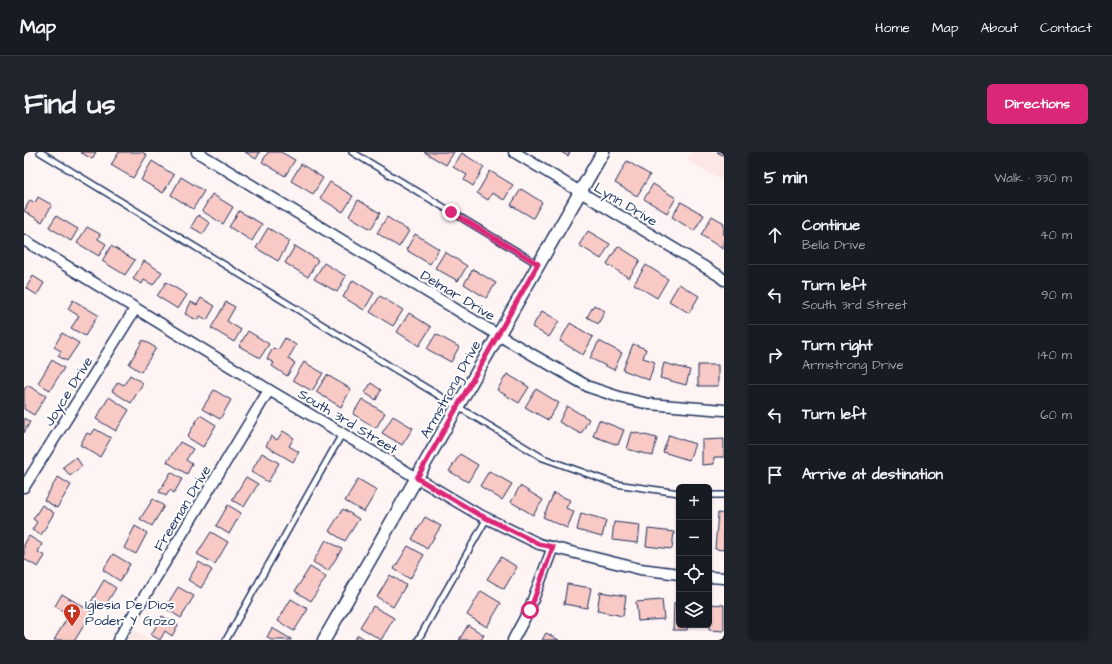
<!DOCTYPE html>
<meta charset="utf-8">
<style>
:root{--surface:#171b24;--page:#20242c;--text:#f1f3f6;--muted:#9ea1a6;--line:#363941;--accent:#db2777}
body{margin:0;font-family:"Architects Daughter",sans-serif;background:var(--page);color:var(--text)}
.controls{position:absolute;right:12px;bottom:12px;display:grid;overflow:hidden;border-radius:6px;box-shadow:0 1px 3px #0004}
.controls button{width:36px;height:36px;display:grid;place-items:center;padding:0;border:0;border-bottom:1px solid var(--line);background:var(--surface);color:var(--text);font:20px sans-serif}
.stop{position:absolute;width:12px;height:12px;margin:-9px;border:3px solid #db2777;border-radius:50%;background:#fff}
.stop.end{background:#db2777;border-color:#fff;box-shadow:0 1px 4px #0008}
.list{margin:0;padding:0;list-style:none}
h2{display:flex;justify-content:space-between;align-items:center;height:52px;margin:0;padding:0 16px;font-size:17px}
h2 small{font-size:13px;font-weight:400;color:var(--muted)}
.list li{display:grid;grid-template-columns:26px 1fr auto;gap:12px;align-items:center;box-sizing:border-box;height:60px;padding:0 16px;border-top:1px solid var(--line)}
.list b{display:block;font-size:15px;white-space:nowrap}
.list p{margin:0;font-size:13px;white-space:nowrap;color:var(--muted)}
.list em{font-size:13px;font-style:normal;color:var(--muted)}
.icon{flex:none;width:22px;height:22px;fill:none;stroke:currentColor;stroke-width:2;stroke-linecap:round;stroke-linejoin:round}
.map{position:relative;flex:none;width:700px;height:488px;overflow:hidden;border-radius:6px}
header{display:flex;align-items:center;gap:24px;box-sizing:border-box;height:56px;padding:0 20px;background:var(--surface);border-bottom:1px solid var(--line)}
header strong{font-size:19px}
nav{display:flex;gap:22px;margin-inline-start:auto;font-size:14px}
.intro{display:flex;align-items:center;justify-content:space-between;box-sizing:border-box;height:96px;padding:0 24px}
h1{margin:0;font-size:28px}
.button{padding:10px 18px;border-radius:6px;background:var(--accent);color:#fff;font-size:14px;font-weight:700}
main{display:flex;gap:24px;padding:0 24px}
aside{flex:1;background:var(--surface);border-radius:6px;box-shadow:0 1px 3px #0004}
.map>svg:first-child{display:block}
.built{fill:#fce7e5}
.building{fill:#f9c9c5;stroke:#1b2f5e}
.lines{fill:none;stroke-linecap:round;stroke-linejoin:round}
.service-casing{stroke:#1b2f5e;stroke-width:8}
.minor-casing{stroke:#1b2f5e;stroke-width:13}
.tertiary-casing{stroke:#1b2f5e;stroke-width:15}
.service{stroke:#fff;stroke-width:5}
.minor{stroke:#fff;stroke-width:10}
.tertiary{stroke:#fff;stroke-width:12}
.route{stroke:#db2777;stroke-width:5}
.labels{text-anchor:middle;stroke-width:4;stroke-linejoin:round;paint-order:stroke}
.street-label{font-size:14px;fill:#1b2f5e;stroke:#fff}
.poi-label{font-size:14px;fill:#1b2f5e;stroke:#fff;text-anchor:start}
</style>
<header>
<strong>Map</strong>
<nav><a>Home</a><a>Map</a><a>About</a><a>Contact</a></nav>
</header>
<div class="intro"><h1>Find us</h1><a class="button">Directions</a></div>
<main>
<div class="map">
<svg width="700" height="488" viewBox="0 0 700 488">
<rect width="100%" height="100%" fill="#fef4f3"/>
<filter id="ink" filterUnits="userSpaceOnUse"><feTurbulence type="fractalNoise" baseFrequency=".025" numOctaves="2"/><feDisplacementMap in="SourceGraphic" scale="8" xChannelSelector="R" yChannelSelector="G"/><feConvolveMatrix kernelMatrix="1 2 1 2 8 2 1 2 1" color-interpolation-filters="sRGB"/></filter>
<g filter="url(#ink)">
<path class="built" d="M 668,0 L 700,0 L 700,29 L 663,8 Z
M 108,477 L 126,488 L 102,488 Z"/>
<path class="building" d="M 56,0 L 72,0 L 68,7 Z
M 95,0 L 118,0 L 123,3 L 109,26 L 87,13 Z
M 221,0 L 236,0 L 232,7 Z
M 244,0 L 257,0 L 271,8 L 261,24 L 238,10 Z
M 400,0 L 430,0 L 422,13 Z
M 537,0 L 546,0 L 544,4 Z
M 693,0 L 700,0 L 700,4 Z
M 438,1 L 460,15 L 449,34 L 440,28 L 443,23 L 429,15 Z
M 128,9 L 150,23 L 139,41 L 117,28 Z
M 603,9 L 626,23 L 613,44 L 591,31 Z
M 277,12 L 299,26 L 289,42 L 267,29 Z
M 466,19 L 489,33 L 480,48 L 468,41 L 464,48 L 453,41 Z
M 157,25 L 180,39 L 169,57 L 147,43 Z
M 306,30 L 329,44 L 319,60 L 296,46 Z
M 629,32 L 652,46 L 643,61 L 620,47 Z
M 497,37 L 518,50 L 509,66 L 487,53 Z
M 188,42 L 209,55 L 199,72 L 178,59 Z
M 14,45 L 28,53 L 18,70 L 0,59 L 6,48 L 11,51 Z
M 334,48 L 356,61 L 347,77 L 325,64 Z
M 657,50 L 680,63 L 670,79 L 648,65 Z
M 215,59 L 238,72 L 228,89 L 205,75 Z
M 174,63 L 186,71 L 179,82 L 167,75 Z
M 32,64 L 54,77 L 47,89 L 25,75 Z
M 688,64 L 700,71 L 699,97 L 677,83 Z
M 363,65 L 385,79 L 375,95 L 353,81 Z
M 63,75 L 76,82 L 74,87 L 82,92 L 75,104 L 53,91 Z
M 244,76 L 266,89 L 254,109 L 232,96 Z
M 564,79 L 586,92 L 577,107 L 555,93 Z
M 391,82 L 415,97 L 406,112 L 382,98 Z
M 87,94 L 111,108 L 101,123 L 78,109 Z
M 271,94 L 294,108 L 284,125 L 261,111 Z
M 594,94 L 616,108 L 605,126 L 583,112 Z
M 421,100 L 443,114 L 434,129 L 411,116 Z
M 120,109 L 138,120 L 129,133 L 120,128 L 118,132 L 109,127 Z
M 300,111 L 322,124 L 313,140 L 290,127 Z
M 622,113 L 644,127 L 633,146 L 610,132 Z
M 449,117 L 472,131 L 462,146 L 440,132 Z
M 9,124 L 20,131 L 13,143 L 2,136 Z
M 329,128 L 350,141 L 340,158 L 319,145 Z
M 142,130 L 163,143 L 154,157 L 133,144 Z
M 655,132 L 675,144 L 665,161 L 645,149 Z
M 356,144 L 379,158 L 369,174 L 346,160 Z
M 177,146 L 191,154 L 183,168 L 176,164 L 173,168 L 161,162 L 167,150 L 173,153 Z
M 49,148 L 74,163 L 61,184 L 47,176 L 55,164 L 44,157 Z
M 202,150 L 211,155 L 203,169 L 217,178 L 210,190 L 187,176 Z
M 570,153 L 581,159 L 574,172 L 563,165 Z
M 518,159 L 535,169 L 525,185 L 508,175 Z
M 385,161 L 407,175 L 395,194 L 373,180 Z
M 546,171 L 569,185 L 559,203 L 536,189 Z
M 224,179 L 245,192 L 236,206 L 215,194 Z
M 38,181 L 55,191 L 43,209 L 34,204 L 37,199 L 30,195 Z
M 412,182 L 435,195 L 427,210 L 403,197 Z
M 261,186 L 272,193 L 264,207 L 271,211 L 263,224 L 248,214 L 250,211 L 243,207 L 249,196 L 254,198 Z
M 119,188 L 132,196 L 117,220 L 105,212 Z
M 575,189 L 598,201 L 590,218 L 566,206 Z
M 609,192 L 622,197 L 619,206 L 631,210 L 625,228 L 599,218 Z
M 28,208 L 40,216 L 26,238 L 14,231 Z
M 280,210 L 299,221 L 288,239 L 269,228 Z
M 640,211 L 666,218 L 662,233 L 636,226 Z
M 674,213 L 694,213 L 694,234 L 674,234 Z
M 483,222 L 505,235 L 495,251 L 473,238 Z
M 106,223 L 119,231 L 107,251 L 88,239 L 94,230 L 100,233 Z
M 303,223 L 327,237 L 317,255 L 292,240 Z
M 347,231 L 357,238 L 352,248 L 341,241 Z
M 3,233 L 22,244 L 10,263 L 0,257 L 0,238 Z
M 512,237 L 535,251 L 524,268 L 501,255 Z
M 190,238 L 207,248 L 196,267 L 178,257 Z
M 85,245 L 105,258 L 92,279 L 72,267 Z
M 338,247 L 361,261 L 352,276 L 329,262 Z
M 543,254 L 565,267 L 557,282 L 535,270 Z
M 176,263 L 192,273 L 179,295 L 163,285 Z
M 369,264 L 389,276 L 378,293 L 358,281 Z
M 0,266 L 6,270 L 0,281 Z
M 575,268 L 600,278 L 594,293 L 569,284 Z
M 71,277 L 87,286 L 76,305 L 56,293 L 63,281 L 67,283 Z
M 259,279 L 270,286 L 265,294 L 275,300 L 269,310 L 242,294 L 247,284 L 253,288 Z
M 608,280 L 633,286 L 629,304 L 603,297 Z
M 645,283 L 671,292 L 665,308 L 639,300 Z
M 700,287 L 700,305 L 690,305 L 690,312 L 678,313 L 678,288 Z
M 156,290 L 169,297 L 162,308 L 168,312 L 163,322 L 143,310 Z
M 238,301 L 255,311 L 244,330 L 227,320 Z
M 436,302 L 454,313 L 444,330 L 425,319 Z
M 52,305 L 58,314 L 46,324 L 39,315 Z
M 465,319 L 488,332 L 478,348 L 456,334 Z
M 147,320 L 158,327 L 150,341 L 146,338 L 142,344 L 135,340 Z
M 34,325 L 47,333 L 33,356 L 20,348 Z
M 222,325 L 234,332 L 220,355 L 208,348 Z
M 334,327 L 353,338 L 340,360 L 321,349 Z
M 496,334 L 519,348 L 509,363 L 487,350 Z
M 530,341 L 546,348 L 542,356 L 550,360 L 543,376 L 519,365 Z
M 129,347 L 140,354 L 128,374 L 116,367 Z
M 18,353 L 30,361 L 17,383 L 8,378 L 13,370 L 9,367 Z
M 204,353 L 217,361 L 205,382 L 192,374 Z
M 319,357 L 335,367 L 321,389 L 305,379 Z
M 557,361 L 582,368 L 578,385 L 553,378 Z
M 694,361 L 700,362 L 700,398 L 691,397 Z
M 401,365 L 417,374 L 403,397 L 388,387 Z
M 590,370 L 616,373 L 614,391 L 588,388 Z
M 111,374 L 123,381 L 112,402 L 100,396 Z
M 624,377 L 650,380 L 648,397 L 622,394 Z
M 187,380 L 204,390 L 191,412 L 173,402 Z
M 5,384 L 18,392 L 14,400 L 21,404 L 14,415 L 0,407 L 0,393 Z
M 302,388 L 318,397 L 304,419 L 289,410 Z
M 384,394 L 400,403 L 386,427 L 370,417 Z
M 89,402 L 106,412 L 96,429 L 79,418 Z
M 477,405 L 493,415 L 480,437 L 463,427 Z
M 175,410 L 188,418 L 177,436 L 164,428 Z
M 286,415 L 302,425 L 287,449 L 271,439 Z
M 366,423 L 382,433 L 369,455 L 353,445 Z
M 80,428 L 92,436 L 79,457 L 67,450 Z
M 543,432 L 567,436 L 563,456 L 540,452 Z
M 154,435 L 170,444 L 157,466 L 141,456 Z
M 457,439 L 477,451 L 463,475 L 443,463 Z
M 576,440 L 602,444 L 599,464 L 573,459 Z
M 38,442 L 68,460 L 51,488 L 30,488 L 45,463 L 31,454 Z
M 267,447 L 284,457 L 270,479 L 254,469 Z
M 638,448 L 640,467 L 614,469 L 612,450 Z
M 650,451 L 655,451 L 655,473 L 664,473 L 663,478 L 649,478 Z
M 686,452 L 700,453 L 700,479 L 685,478 Z
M 349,454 L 370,466 L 357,488 L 336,475 Z
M 138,464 L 154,473 L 148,484 L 141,479 L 136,488 L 127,483 Z
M 444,473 L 460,483 L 457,488 L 435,488 Z
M 248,476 L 267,487 L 267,488 L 247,488 L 243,485 Z
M 522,481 L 535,488 L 518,488 Z
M 334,483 L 342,488 L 330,488 Z"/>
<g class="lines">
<g class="service-casing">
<path id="service" d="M 16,0 L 369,216 L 519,306 L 592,332 L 655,341
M 328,0 L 514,112
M 685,343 L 700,343
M 202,488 L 318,282
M 394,488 L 463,366"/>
</g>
<g class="minor-casing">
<path id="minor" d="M 173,0 L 474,183 L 565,235 L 595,245 L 625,252 L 700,258
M 490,0 L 694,123 L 700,128
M 0,88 L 245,238 L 452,361 L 515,392 L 616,417 L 655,422
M 0,335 L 111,157
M 685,425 L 700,426
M 94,488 L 245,238
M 489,488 L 505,458 L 529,395"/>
</g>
<g class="tertiary-casing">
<path id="tertiary" d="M 300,488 L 579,0"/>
</g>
<use href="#service" class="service"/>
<use href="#minor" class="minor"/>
<use href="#tertiary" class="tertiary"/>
</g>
</g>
<g class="lines" filter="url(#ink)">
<path class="route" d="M 427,60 L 514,112 L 393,326 L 452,361 L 515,392 L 529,395 L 506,458"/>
</g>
<defs>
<g id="church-pin" transform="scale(0.9)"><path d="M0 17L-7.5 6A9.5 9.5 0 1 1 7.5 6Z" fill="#c8321e" stroke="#fff"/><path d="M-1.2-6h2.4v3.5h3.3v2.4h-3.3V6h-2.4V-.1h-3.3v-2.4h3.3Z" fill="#fff"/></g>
</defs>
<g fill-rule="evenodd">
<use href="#church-pin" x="48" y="460"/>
</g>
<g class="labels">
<g class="street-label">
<text transform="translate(602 52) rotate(31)" y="5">Lynn Drive</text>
<text transform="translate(434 143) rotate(31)" y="5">Delmar Drive</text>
<text transform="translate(426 237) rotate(-61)" y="5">Armstrong Drive</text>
<text transform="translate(44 239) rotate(-58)" y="5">Joyce Drive</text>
<text transform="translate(324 269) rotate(31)" y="5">South 3rd Street</text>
<text transform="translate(158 356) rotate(-59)" y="5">Freeman Drive</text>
</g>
<g class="poi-label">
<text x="61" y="457">Iglesia De Dios<tspan x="61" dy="16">Poder Y Gozo</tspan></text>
</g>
</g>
</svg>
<div class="controls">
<button>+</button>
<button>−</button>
<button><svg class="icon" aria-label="locate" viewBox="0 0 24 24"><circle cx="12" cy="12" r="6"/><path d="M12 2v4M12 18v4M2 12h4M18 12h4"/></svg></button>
<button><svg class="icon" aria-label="layers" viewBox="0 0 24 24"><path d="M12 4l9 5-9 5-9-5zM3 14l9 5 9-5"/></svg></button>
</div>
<div class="stop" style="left:506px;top:458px"></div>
<div class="stop end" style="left:427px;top:60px"></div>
</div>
<aside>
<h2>5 min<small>Walk · 330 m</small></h2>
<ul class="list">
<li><svg class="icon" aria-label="ahead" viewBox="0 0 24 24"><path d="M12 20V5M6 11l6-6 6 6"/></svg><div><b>Continue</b><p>Bella Drive</p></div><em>40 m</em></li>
<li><svg class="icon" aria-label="left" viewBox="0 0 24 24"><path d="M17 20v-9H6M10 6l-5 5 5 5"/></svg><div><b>Turn left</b><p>South 3rd Street</p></div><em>90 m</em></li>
<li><svg class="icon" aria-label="right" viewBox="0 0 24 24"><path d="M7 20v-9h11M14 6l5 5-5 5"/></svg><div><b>Turn right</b><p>Armstrong Drive</p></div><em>140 m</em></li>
<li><svg class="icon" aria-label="left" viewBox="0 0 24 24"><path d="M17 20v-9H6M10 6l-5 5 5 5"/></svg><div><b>Turn left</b></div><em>60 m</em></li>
<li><svg class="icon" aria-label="arrive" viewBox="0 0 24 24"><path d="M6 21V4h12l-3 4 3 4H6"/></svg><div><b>Arrive at destination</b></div></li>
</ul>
</aside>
</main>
